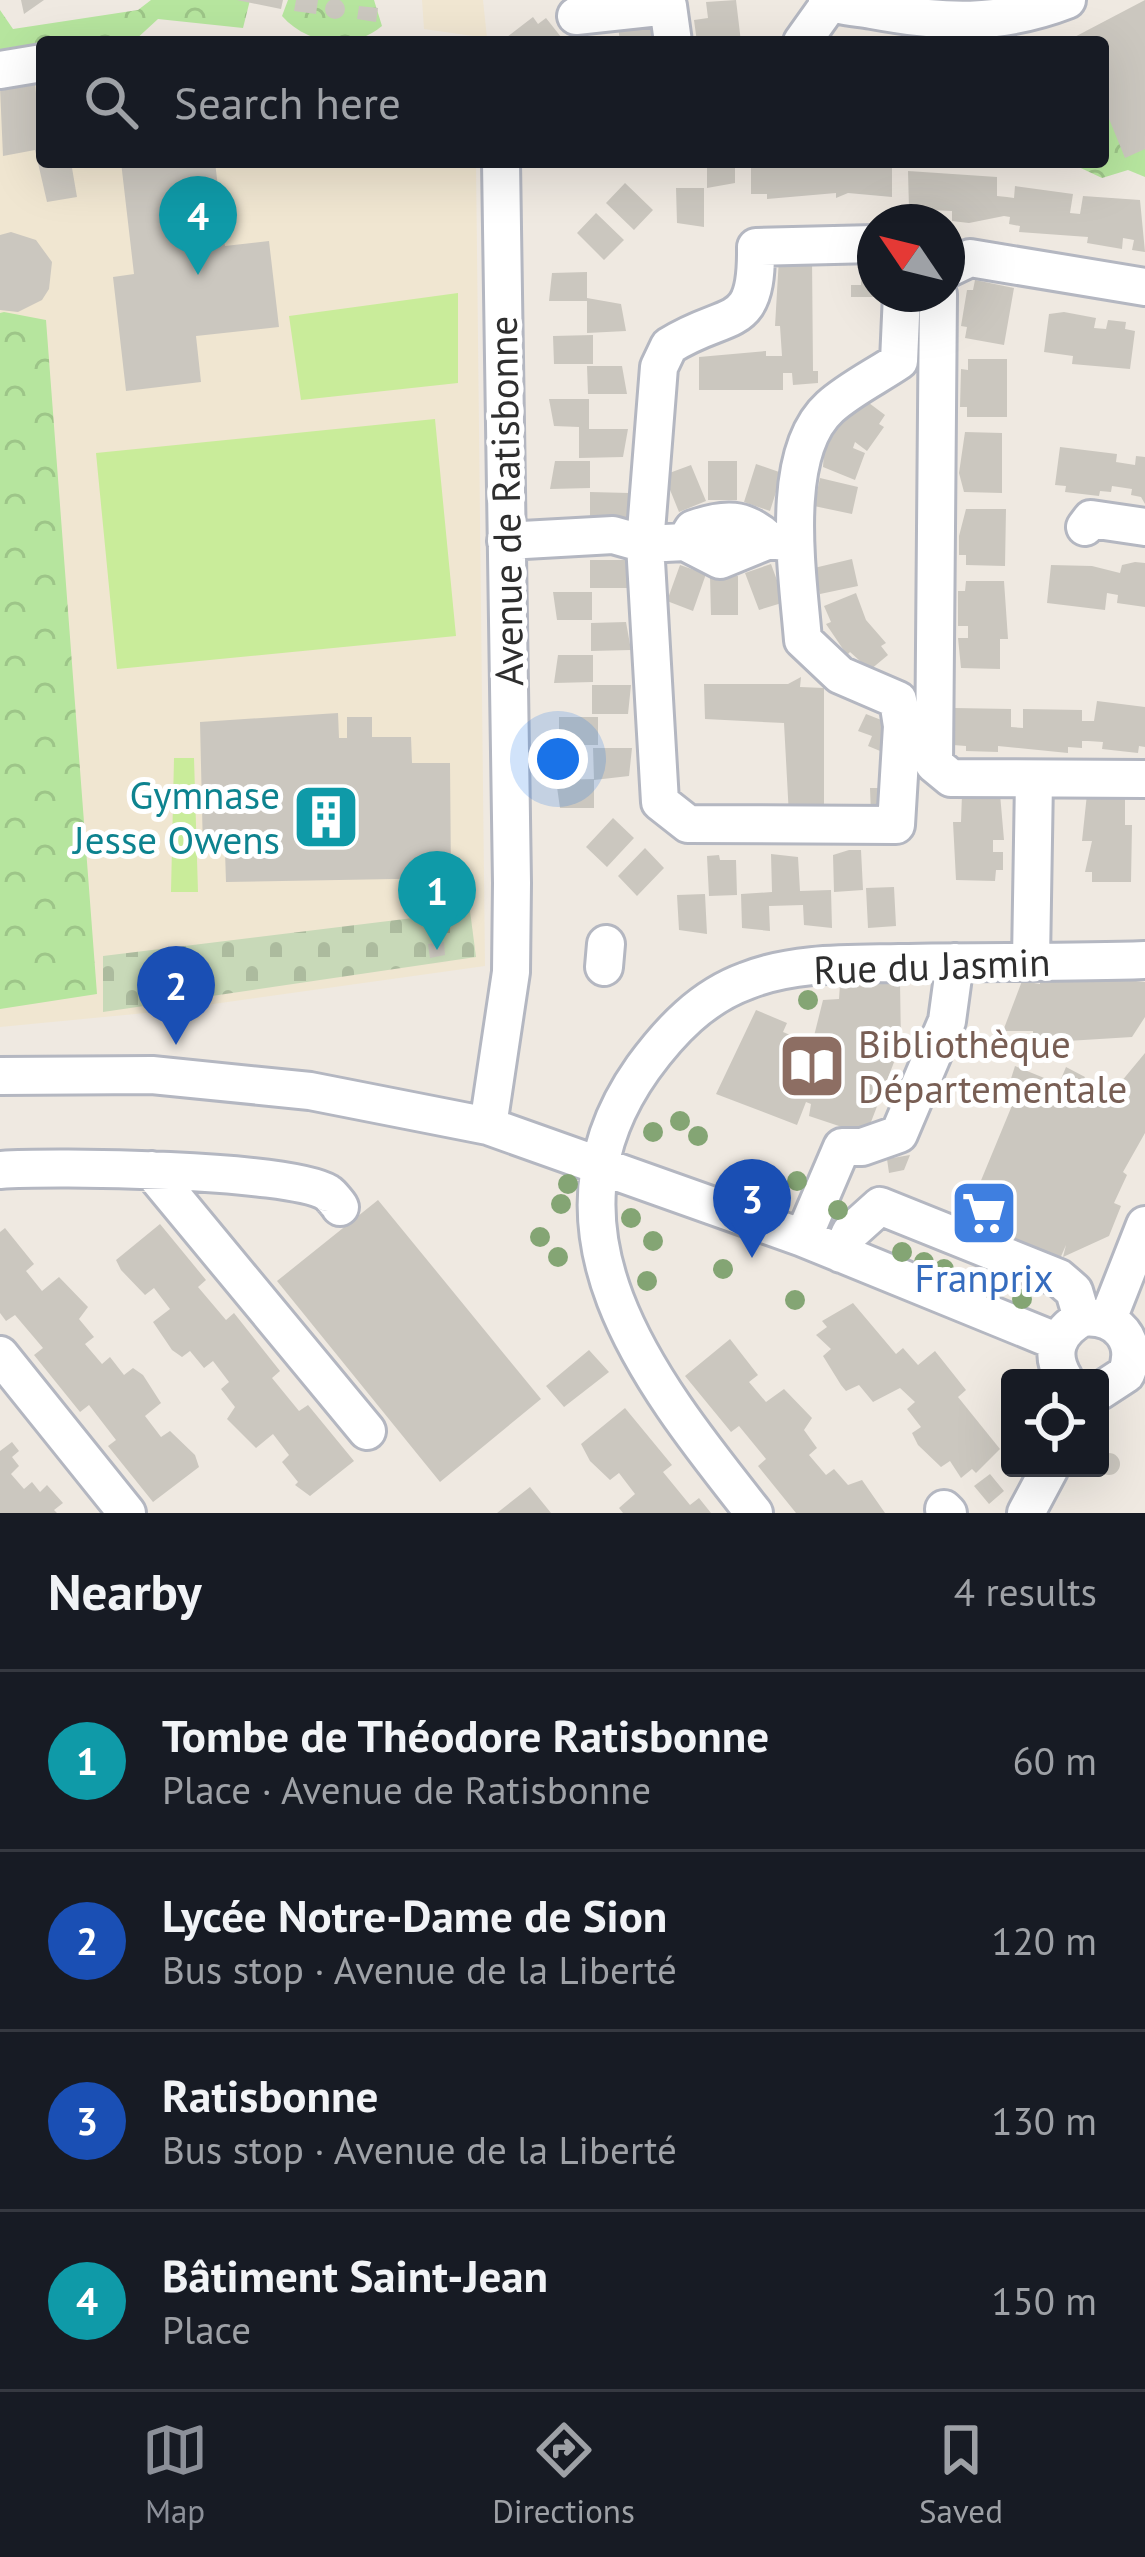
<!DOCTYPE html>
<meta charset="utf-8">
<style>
:root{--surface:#171b24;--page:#242831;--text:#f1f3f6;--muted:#9ea1a6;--line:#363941;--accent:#8c9099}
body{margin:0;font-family:"PT Sans",sans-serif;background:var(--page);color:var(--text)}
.controls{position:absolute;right:36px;bottom:36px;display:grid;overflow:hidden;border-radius:12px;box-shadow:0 12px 48px #0002}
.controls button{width:108px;height:108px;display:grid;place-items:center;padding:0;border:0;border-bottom:3px solid var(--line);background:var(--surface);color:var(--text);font:60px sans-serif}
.compass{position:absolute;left:857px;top:204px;width:108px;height:108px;border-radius:50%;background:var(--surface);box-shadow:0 12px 48px #0002;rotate:305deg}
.you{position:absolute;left:558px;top:759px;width:42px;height:42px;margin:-30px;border:9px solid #fff;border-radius:50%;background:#1a73e8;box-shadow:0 0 0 18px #1a73e833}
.badge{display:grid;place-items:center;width:78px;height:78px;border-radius:50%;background:var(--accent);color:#fff;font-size:39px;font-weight:700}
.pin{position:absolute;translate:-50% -99px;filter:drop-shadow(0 3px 6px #0008)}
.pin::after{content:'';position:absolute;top:63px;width:42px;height:36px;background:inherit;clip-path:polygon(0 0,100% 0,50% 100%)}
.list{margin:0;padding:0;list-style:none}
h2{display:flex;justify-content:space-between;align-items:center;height:156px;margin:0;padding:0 48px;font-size:51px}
h2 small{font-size:39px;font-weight:400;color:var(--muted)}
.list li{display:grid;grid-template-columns:78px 1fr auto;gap:36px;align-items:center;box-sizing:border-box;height:180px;padding:0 48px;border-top:3px solid var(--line)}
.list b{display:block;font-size:45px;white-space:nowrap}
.list p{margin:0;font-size:39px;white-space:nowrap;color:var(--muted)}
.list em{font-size:39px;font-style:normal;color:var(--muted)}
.icon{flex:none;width:66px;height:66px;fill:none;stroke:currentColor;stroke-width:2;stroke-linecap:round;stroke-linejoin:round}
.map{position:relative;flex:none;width:1145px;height:1513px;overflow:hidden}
.search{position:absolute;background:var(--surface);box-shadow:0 12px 48px #0002;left:36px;right:36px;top:36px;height:132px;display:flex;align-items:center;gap:30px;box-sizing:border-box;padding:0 42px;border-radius:12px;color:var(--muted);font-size:45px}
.sheet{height:876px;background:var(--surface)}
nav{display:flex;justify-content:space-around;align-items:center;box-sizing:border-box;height:168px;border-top:3px solid var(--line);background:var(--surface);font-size:33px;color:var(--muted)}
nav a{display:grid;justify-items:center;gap:6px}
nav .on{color:var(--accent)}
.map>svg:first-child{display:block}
.education{fill:#f0e6d1}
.forest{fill:url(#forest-crowns)}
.cemetery{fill:url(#cemetery-stones)}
.pitch{fill:#c9ec9a}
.building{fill:#cbc7bf}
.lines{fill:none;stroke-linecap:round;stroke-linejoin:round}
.minor-casing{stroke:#b4b7c1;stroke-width:42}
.minor{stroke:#fff;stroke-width:36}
.tree{fill:#84a574}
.labels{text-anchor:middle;stroke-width:10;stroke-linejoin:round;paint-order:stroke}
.street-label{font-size:39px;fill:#2e2e2e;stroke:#fff}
.culture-label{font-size:39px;fill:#0d838f;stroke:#fff;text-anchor:end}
.education-label{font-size:39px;fill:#785e54;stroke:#fff;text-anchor:start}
.shop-label{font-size:39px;fill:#366cbe;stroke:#fff}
</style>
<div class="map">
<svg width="1145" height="1513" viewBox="0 0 1145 1513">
<defs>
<pattern id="forest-crowns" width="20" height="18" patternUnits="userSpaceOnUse" patternTransform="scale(3)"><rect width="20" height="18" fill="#b6e59e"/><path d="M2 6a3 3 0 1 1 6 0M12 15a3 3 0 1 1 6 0" fill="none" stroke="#9dc588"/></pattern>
<pattern id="cemetery-stones" width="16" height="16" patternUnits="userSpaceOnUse" patternTransform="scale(3)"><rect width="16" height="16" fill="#c8d9b8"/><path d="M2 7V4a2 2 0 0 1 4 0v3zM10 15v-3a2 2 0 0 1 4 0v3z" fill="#acbb9e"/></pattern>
</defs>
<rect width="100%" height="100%" fill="#efe9e1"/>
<path class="education" d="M 422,0 L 483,0 L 487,38 L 424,29 Z
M 42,81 L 42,162 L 476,162 L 485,966 L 156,1012 L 0,1027 L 0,88 Z"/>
<path class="forest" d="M 151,0 L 250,0 L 243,28 L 158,19 L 133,42 L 42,42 L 42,60 L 0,67 L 0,10 L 13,29 L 138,10 Z
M 288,0 L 374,0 L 382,26 C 352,51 308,45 282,16 Z
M 1103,99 L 1145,144 L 1145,177 L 1128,170 L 1102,178 L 1068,162 L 1103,162 Z
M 4,312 L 46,320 L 97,994 L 0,1009 L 0,313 Z"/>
<path class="cemetery" d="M 470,911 L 476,957 L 103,1012 L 103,956 Z"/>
<path class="pitch" d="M 458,293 L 458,383 L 301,400 L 289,316 Z
M 435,419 L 456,636 L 117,669 L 96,453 Z
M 174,758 L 194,758 L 198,892 L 171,892 Z"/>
<path class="building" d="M325 9a10 10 0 1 1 20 0a10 10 0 1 1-20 0Z
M 21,0 L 44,0 L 24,14 Z
M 237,0 L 283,0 L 281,9 Z
M 296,0 L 318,0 L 316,14 L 294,11 Z
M 736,0 L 741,42 L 697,42 L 694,20 L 708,18 L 706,2 Z
M 1145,0 L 1145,149 L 1125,158 L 1103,104 L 1103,42 L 1065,42 Z
M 359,6 L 378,8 L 376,22 L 357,19 Z
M 647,14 L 649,28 L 662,26 L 665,42 L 620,42 L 617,17 Z
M 533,17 L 538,24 L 546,18 L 565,42 L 511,42 L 507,37 Z
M 35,82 L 42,162 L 71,162 L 77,197 L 47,202 L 35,150 L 3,156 L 0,88 Z
M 121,162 L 215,162 L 225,246 L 269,241 L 279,327 L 196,336 L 201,382 L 126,391 L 113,277 L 134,274 Z
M 707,162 L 735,162 L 735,183 L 707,188 Z
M 751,162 L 892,162 L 892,197 L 848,193 L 836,198 L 836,193 L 767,199 L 767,194 L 751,194 Z
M 908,171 L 997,177 L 997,196 L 1007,197 L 1014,198 L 1015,186 L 1073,194 L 1070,213 L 1080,214 L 1083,196 L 1140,200 L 1145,252 L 1132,250 L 1134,240 L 1123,238 L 1122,249 L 1087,243 L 1088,237 L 1019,232 L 1020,226 L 1009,224 L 1010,217 L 1004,216 L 969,223 L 952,221 L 952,211 L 909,209 Z
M 625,183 L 653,210 L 634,230 L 606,203 Z
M 676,188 L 704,188 L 704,227 L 677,223 Z
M 596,213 L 624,240 L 604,260 L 577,233 Z
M 11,232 L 36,240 L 52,262 L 49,289 L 42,300 L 18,312 L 0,310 L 0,235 Z
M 861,257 L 874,257 L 875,297 L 851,297 L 851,285 L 861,285 Z
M 779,258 L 812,258 L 813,371 L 818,371 L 818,383 L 793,385 L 792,373 L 783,373 L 783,390 L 699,390 L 699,357 L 766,351 L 766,356 L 782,356 L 780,326 L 775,326 Z
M 587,272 L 587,301 L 549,301 L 552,273 Z
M 975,280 L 1014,288 L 1004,345 L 965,338 L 967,327 L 961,326 L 967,290 L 973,290 Z
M 587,298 L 621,304 L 626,331 L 587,333 Z
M 1064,312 L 1096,318 L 1094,328 L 1106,329 L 1108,320 L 1126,322 L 1125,329 L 1135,331 L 1130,369 L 1072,364 L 1073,356 L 1044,352 L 1049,314 Z
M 593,335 L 593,364 L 554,364 L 553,336 Z
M 968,359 L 1007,359 L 1007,417 L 967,417 L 967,407 L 960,407 L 961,369 L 968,370 Z
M 587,366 L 622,366 L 627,394 L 588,394 Z
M 549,399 L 589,399 L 589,429 L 628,429 L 623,457 L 579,458 L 579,427 L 554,426 Z
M 865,400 L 885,415 L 879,424 L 884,427 L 867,451 L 855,442 L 853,448 L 865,453 L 855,480 L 823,467 L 824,452 L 845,414 Z
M 965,432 L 1002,433 L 1002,493 L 964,492 L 959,473 Z
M 1060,447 L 1117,454 L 1116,462 L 1135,465 L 1136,456 L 1145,457 L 1145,504 L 1141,497 L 1131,495 L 1132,489 L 1112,486 L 1111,492 L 1100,491 L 1099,496 L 1065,492 L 1066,486 L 1055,485 Z
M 555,461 L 590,461 L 590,488 L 550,489 Z
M 708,461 L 737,461 L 737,500 L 708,500 Z
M 756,464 L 782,473 L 770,511 L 744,502 Z
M 691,465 L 706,501 L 679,512 L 664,475 Z
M 820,478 L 858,487 L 852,514 L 814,506 Z
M 590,492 L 629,493 L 628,519 L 590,520 Z
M 966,509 L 1006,509 L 1005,566 L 966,565 L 966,555 L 959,555 L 959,536 Z
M 852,559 L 858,586 L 820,594 L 814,568 Z
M 590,560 L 629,560 L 630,588 L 590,588 Z
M 1135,562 L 1145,563 L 1145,607 L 1117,603 L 1118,595 L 1107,593 L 1105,610 L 1047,603 L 1051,565 L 1092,566 L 1120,573 L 1122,565 Z
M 771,564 L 785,602 L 759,610 L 745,573 Z
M 680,565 L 706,574 L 693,611 L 667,601 Z
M 710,576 L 738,576 L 738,615 L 711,615 Z
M 966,581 L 1004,581 L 1008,639 L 1000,639 L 1000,669 L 961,668 L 958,638 L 968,638 L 968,626 L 958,626 L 958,591 L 965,591 Z
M 553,592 L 592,592 L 592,620 L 557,620 Z
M 856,593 L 866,620 L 886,643 L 881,646 L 888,655 L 870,670 L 850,652 L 847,655 L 826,624 L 831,622 L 824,606 Z
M 626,622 L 631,650 L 591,651 L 591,623 Z
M 558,655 L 593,655 L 593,682 L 554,683 Z
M 801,677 L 800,687 L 824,688 L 824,816 L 789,816 L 784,723 L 705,719 L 704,684 L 788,684 Z
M 592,685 L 631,685 L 628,714 L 592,714 Z
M 1097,701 L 1145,707 L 1145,747 L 1139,746 L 1138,753 L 1102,749 L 1103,742 L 1088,741 L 1082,741 L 1082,748 L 1068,747 L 1068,753 L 998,746 L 998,752 L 966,751 L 966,746 L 953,745 L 954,708 L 1011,709 L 1011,727 L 1023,728 L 1023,709 L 1082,710 L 1082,721 L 1094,721 Z
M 338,713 L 339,738 L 347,738 L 347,717 L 372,717 L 372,737 L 411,737 L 412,763 L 450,763 L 451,878 L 226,882 L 225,851 L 203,851 L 200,722 Z
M 866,714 L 894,725 L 885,753 L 868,746 L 872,736 L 858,731 Z
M 559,717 L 598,717 L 598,745 L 559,745 Z
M 593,748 L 632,748 L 629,776 L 594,780 L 594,808 L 560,808 L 556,780 L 594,779 Z
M 870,788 L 884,788 L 884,815 L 871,816 Z
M 962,794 L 1000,794 L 1004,840 L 993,840 L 993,852 L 1003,852 L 1003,870 L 996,870 L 995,881 L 956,880 L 953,822 L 961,822 Z
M 1087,794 L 1125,795 L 1125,825 L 1132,825 L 1131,882 L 1092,882 L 1092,872 L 1085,872 L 1092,841 L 1082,841 Z
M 613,818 L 634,838 L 607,867 L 586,847 Z
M 645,848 L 664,868 L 637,896 L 618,876 Z
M 849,850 L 861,850 L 863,890 L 834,892 L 833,855 Z
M 771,854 L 798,857 L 800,891 L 831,890 L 832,928 L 804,925 L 803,905 L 769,906 L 770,931 L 742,928 L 741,894 L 772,892 Z
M 719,855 L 720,860 L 736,860 L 737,895 L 709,896 L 707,856 Z
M 894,887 L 896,926 L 868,928 L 866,888 Z
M 705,894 L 707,934 L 679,930 L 677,895 Z
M 444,942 L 445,955 L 430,958 L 428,944 Z
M 1118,979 L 1145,982 L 1145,1017 L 1132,1037 L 1051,1042 L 1051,1036 L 1033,1036 L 1033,1031 L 1003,1031 L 1022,981 L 1040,984 L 1040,980 Z
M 900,982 L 901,1044 L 894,1044 L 896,1057 L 866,1135 L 809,1116 L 811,1104 L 806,1102 L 797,1125 L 716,1094 L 756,1010 L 787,1023 L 783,1032 L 812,1044 L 823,1000 L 839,999 L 840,984 Z
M 1145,1053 L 1145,1133 L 1123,1172 L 1127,1175 L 1114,1203 L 1121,1206 L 1109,1236 L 1063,1257 L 1066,1245 L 1059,1261 L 963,1224 L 1018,1091 L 1008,1088 L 1015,1066 L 1059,1084 L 1066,1067 L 1085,1077 L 1079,1089 L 1106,1100 Z
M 910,1155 L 904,1170 L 889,1173 L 887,1159 Z
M 378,1200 L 541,1399 L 440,1482 L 277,1281 Z
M 160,1224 L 206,1280 L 198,1287 L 226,1320 L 234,1313 L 280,1371 L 272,1378 L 299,1411 L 308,1405 L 354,1461 L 310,1496 L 295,1485 L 298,1482 L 282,1462 L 289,1455 L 273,1434 L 256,1448 L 227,1419 L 235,1407 L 221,1389 L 229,1382 L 213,1361 L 204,1368 L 190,1351 L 182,1357 L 172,1350 L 153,1322 L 170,1309 L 154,1288 L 145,1295 L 121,1270 L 116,1260 Z
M 5,1228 L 34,1264 L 26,1271 L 42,1291 L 59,1277 L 88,1307 L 79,1319 L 94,1337 L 85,1344 L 102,1364 L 110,1357 L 124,1375 L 133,1368 L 143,1375 L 161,1403 L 145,1416 L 161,1437 L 170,1431 L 195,1455 L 199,1467 L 153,1502 L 108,1446 L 116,1440 L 89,1405 L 80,1412 L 34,1355 L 43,1348 L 15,1315 L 6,1321 L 0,1313 L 0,1232 Z
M 853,1303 L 896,1354 L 903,1348 L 918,1365 L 935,1351 L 966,1390 L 958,1397 L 1000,1449 L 976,1473 L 972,1469 L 961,1478 L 950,1461 L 941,1467 L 918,1445 L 912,1433 L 921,1427 L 907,1409 L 915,1402 L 900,1388 L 873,1402 L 859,1385 L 846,1391 L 841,1385 L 823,1356 L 831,1349 L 816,1335 L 827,1327 L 822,1321 Z
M 730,1339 L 758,1375 L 749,1382 L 766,1402 L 784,1389 L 812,1418 L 804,1430 L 817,1448 L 809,1455 L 826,1475 L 834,1469 L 848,1485 L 862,1480 L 885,1513 L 796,1513 L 758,1466 L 766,1459 L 739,1426 L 731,1432 L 685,1376 Z
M 589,1350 L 609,1372 L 564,1407 L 546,1386 Z
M 625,1408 L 672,1465 L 663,1472 L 690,1505 L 699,1498 L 711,1513 L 623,1513 L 619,1508 L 635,1494 L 619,1473 L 610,1480 L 590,1461 L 581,1444 Z
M 12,1442 L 19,1451 L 12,1457 L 19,1466 L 11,1474 L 24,1489 L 32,1482 L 40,1492 L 47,1485 L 63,1503 L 54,1510 L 57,1513 L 0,1513 L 0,1451 Z
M1098 1464a11 11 0 1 1 22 0a11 11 0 1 1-22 0Z
M 990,1474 L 1004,1491 L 989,1504 L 974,1486 Z
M 530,1487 L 551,1513 L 497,1513 Z"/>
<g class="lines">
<g class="minor-casing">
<path id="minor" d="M 827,0 C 839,7 857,7 872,10 C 942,23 1000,26 1067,0
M 576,16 L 668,6 L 673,42
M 802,42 L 829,4
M 0,70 L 42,63
M 875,244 L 756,247 C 757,334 729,308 669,346 L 659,367 L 645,544 L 660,802 L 688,824 L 896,825 L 902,726 L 898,700 L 840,675 L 803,640 C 798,576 778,454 830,407 C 850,389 877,376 899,361 L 902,294
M 947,269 L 970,258 L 1145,287
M 938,294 L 934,764 L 951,778 L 1145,779
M 1085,527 L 1091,519 L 1145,527
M 506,541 L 613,535 L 645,544 L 685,542 L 720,560 L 769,540 L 795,543
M 685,542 L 693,529 C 725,518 744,517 769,540
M 1031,960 L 1034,780
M 604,967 L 606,944
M 0,1076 L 152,1075 L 310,1091 L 488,1126 L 803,1238 L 1058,1342
M 488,1126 L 511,972 L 512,883 L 501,162
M 0,1170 C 53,1166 290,1169 328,1193 C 329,1193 340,1206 340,1207
M 151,1170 L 367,1431
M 803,1238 L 842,1147 L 862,1147 L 899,1134 L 947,1021 L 955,962
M 841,1254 L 850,1233 L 880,1206 L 1059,1278 L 1074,1291 L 1082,1318
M 1108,1319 L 1145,1225
M 0,1355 L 127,1513
M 1064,1378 C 1049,1353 1057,1332 1082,1318 C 1117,1314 1140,1341 1126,1374 L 1100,1391
M 944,1509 L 948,1513
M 754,1513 C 652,1384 527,1231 643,1068 C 670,1031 702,997 746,981 C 793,962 849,964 899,963 C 981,961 1063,963 1145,960
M 1026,1513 L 1050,1468"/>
</g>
<use href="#minor" class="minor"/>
</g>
<g class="tree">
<circle cx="808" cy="1000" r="10"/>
<circle cx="680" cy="1121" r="10"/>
<circle cx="653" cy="1132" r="10"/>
<circle cx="698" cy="1136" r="10"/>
<circle cx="797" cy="1181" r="10"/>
<circle cx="568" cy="1184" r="10"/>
<circle cx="561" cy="1204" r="10"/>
<circle cx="838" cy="1210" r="10"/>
<circle cx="631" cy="1218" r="10"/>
<circle cx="540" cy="1237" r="10"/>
<circle cx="653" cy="1241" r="10"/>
<circle cx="902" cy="1252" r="10"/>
<circle cx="558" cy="1257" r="10"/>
<circle cx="924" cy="1262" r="10"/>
<circle cx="723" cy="1269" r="10"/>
<circle cx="944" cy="1269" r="10"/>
<circle cx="647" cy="1281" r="10"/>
<circle cx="993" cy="1290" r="10"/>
<circle cx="1022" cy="1299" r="10"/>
<circle cx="795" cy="1300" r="10"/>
</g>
<defs>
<g id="building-square" transform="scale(3.45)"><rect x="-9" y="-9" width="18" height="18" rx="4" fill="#0f9aa8" stroke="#fff"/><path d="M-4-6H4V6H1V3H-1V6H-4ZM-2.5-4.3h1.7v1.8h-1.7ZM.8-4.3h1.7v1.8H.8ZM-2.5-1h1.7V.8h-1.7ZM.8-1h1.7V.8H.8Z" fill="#fff"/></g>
<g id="library-square" transform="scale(3.45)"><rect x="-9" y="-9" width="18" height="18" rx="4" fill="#8d6e63" stroke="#fff"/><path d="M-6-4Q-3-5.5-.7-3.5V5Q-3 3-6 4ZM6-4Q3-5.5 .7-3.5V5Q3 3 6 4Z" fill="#fff"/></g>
<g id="supermarket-square" transform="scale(3.45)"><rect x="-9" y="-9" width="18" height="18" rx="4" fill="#3f7fe0" stroke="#fff"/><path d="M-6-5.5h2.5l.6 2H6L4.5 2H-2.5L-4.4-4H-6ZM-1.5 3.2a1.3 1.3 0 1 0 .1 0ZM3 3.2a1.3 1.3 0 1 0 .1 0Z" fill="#fff"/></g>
</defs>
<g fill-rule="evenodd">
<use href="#building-square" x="326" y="817"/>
<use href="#library-square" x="812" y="1066"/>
<use href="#supermarket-square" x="984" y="1213"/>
</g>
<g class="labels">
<g class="street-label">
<text transform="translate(506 501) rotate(-91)" y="14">Avenue de Ratisbonne</text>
<text transform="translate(932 966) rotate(-2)" y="14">Rue du Jasmin</text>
</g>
<g class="culture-label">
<text x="280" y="809">Gymnase<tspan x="280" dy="45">Jesse Owens</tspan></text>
</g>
<g class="education-label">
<text x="858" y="1058">Bibliothèque<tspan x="858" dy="45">Départementale</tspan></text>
</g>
<g class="shop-label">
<text x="984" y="1292">Franprix</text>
</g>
</g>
</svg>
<div class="controls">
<button><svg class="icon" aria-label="locate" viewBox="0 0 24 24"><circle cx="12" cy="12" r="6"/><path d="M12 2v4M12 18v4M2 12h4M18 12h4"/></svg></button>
</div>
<svg class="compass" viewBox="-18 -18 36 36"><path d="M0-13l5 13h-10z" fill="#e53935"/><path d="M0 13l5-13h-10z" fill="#9ea1a6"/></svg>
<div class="you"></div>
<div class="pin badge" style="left:437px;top:950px;background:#0f9aa8">1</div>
<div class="pin badge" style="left:176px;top:1045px;background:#1a4fb4">2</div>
<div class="pin badge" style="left:752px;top:1258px;background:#1a4fb4">3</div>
<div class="pin badge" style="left:198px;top:275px;background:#0f9aa8">4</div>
<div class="search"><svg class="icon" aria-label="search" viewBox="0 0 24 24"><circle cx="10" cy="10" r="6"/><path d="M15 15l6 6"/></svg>Search here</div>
</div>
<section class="sheet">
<h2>Nearby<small>4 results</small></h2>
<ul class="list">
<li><span class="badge" style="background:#0f9aa8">1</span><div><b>Tombe de Théodore Ratisbonne</b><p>Place · Avenue de Ratisbonne</p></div><em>60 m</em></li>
<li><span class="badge" style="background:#1a4fb4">2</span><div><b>Lycée Notre-Dame de Sion</b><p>Bus stop · Avenue de la Liberté</p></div><em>120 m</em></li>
<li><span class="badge" style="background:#1a4fb4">3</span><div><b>Ratisbonne</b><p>Bus stop · Avenue de la Liberté</p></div><em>130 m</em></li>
<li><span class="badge" style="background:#0f9aa8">4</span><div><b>Bâtiment Saint-Jean</b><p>Place</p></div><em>150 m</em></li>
</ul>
</section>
<nav>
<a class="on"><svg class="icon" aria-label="map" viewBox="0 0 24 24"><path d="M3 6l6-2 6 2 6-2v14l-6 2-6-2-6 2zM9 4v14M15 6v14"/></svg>Map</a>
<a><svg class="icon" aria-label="directions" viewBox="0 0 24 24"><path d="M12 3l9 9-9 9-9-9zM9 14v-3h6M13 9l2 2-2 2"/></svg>Directions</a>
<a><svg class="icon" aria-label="saved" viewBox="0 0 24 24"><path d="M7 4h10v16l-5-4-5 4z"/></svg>Saved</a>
</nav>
